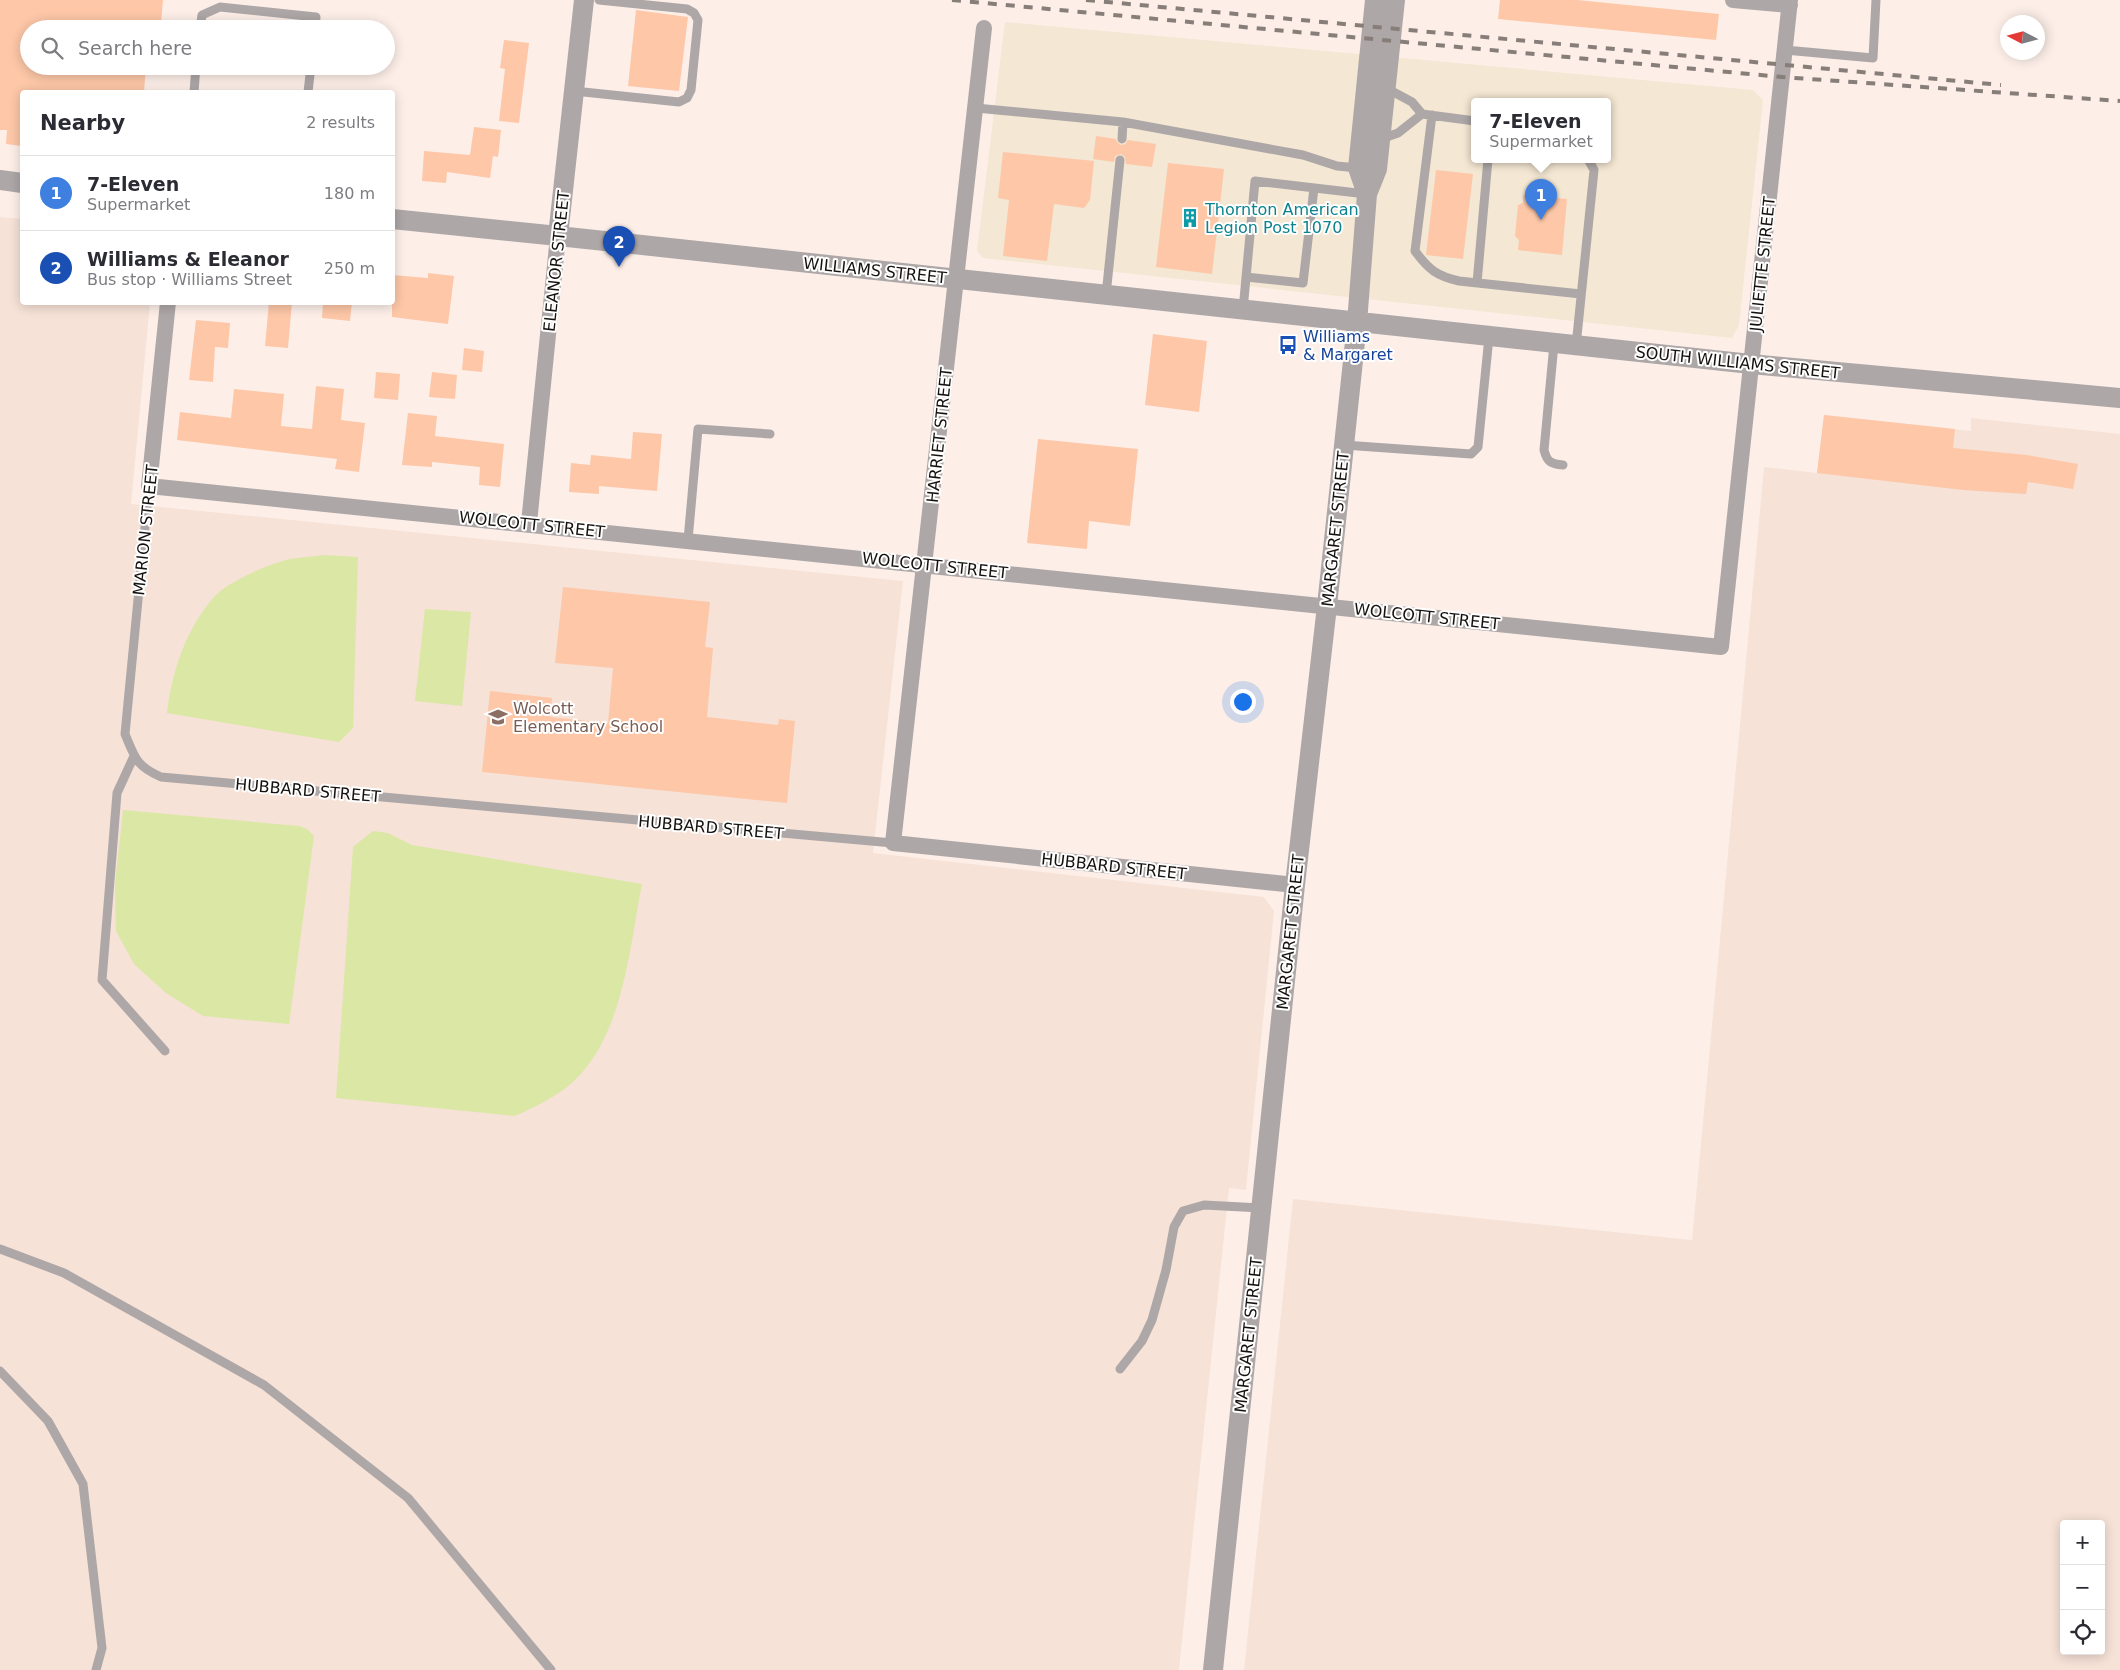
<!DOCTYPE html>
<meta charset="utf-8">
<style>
:root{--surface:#fff;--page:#f2f2f3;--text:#2b2b33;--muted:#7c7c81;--line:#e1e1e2;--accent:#db2777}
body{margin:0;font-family:"DejaVu Sans",sans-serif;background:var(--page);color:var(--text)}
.controls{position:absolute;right:15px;bottom:15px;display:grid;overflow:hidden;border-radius:5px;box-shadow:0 2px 12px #0003}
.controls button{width:45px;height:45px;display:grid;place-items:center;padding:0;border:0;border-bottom:1px solid var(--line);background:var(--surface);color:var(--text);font:25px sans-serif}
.compass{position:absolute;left:2000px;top:15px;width:45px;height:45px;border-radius:50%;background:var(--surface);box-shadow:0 2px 12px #0003;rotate:276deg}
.you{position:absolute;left:1242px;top:701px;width:18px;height:18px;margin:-12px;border:4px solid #fff;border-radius:50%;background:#1a73e8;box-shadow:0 0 0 8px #1a73e833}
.badge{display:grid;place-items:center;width:32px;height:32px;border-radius:50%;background:var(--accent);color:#fff;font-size:16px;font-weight:700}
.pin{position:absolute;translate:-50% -41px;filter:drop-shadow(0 1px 2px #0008)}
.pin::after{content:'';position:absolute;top:26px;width:18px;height:15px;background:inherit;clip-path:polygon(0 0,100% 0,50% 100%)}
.popup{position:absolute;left:1471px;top:98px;width:140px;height:65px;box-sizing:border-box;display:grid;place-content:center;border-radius:5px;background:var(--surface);filter:drop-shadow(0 1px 4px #0005);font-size:16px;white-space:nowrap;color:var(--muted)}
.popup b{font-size:19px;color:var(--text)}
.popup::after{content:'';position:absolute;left:50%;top:100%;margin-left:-10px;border:10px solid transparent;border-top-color:var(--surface)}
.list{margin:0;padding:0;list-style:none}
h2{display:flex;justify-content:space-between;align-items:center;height:65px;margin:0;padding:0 20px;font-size:21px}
h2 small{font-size:16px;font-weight:400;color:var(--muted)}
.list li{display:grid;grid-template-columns:32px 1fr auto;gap:15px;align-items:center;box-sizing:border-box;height:75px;padding:0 20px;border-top:1px solid var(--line)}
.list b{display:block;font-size:19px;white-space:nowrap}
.list p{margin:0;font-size:16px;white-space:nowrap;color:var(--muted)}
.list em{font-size:16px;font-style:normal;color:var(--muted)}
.icon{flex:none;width:28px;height:28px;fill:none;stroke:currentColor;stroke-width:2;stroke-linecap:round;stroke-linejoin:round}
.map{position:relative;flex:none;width:2120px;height:1670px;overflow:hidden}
.search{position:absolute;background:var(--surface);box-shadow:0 2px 12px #0003;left:20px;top:20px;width:375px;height:55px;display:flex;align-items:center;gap:12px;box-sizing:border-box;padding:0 18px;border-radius:28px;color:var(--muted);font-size:19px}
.panel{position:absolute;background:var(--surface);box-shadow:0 2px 12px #0003;left:20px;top:90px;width:375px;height:215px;border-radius:5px}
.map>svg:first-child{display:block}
.commercial{fill:#f4e7d3;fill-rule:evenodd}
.built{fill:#f6e2d7;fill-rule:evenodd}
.green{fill:#dbe7a4}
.building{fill:#fdc7a8}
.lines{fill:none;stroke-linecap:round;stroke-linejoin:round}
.service{stroke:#aea7a8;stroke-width:9}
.minor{stroke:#aea7a8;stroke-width:16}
.tertiary{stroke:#aea7a8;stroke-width:20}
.rail{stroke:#877e79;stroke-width:4;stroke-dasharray:9 9;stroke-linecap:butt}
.labels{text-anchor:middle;stroke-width:4;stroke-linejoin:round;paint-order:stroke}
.culture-label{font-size:16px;fill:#0d838f;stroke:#fff;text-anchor:start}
.street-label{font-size:16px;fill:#15110e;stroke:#fff}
.transit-label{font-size:16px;fill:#164399;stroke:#fff;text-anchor:start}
.education-label{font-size:16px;fill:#785e54;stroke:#fff;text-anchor:start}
</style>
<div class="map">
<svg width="2120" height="1670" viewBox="0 0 2120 1670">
<rect width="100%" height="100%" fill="#fdefe8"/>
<path class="commercial" d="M 1005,22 L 1753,90 L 1763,100 L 1739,325 L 1732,338 L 983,258 L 977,251 ZM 1475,101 L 1607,101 L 1607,159 L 1475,159 Z"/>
<path class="built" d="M 0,217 L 22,219 L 22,302 L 150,303 L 131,504 L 903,581 L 873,853 L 1264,897 L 1274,911 L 1246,1190 L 1229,1188 L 1179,1670 L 0,1670 Z
M 1824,415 L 1971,431 L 1971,418 L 2120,434 L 2120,1670 L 1244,1670 L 1293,1199 L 1692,1240 L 1764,467 L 1817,473 ZM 2064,1524 L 2101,1524 L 2101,1651 L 2064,1651 Z"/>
<path class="green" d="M 324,555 L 358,557 L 353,728 L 339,742 L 167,713 C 172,671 186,629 214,597 C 227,582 267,565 286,560 C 298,557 311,557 324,555 Z
M 425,609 L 471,612 L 462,706 L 415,701 Z
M 123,810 L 299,826 L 307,829 L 314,836 L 289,1024 L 203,1016 L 166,993 L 134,964 L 116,931 L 115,885 Z
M 373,831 L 388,833 L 412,845 L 642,884 C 629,949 624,1033 574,1081 C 558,1096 535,1107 515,1116 L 336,1098 L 353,847 Z"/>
<path class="building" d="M 0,0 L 163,0 L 161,23 L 151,22 L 150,29 L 29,29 L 29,66 L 146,66 L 144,92 L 22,92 L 22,146 L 6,144 L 7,130 L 0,130 Z
M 1500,0 L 1577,0 L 1719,14 L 1716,40 L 1498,19 Z
M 636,10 L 688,17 L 679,91 L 628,86 Z
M 504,40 L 529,43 L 519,123 L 499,121 L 505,69 L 500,68 Z
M 474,127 L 501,130 L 498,157 L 493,156 L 490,178 L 447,172 L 446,183 L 422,181 L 424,151 L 470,155 Z
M 1096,136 L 1116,139 L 1117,142 L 1121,145 L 1125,144 L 1128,140 L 1156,144 L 1152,167 L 1126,164 L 1125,157 L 1121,154 L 1115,156 L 1114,162 L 1093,159 Z
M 1003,152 L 1094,161 L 1090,200 L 1084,208 L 1054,204 L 1047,261 L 1003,256 L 1009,200 L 998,198 Z
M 1168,163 L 1224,169 L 1212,274 L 1156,267 Z
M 1436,170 L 1473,174 L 1463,259 L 1426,255 Z
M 1523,195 L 1567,199 L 1562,255 L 1518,250 L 1519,240 L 1515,236 L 1518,205 L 1523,203 Z
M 428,273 L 454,276 L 448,324 L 392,317 L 392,275 L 428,278 Z
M 269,302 L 292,302 L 288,348 L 265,346 Z
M 323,302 L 352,302 L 350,321 L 322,318 Z
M 196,320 L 230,323 L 228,348 L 215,347 L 213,382 L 189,380 Z
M 1153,334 L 1207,341 L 1199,412 L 1145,405 Z
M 464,348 L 484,351 L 482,372 L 462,370 Z
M 376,372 L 400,374 L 398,400 L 374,398 Z
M 432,372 L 457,375 L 455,399 L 429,397 Z
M 316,386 L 344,389 L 341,420 L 365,423 L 359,472 L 335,469 L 337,459 L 177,440 L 180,412 L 231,418 L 234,389 L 284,394 L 281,426 L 312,429 Z
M 408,413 L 437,416 L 435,436 L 504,444 L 500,487 L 479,485 L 480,467 L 432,462 L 432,467 L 402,465 Z
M 1824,415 L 1955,429 L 1953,448 L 2027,455 L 2078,464 L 2073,489 L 2028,482 L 2026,494 L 1963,490 L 1817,473 Z
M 633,432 L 662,434 L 657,491 L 599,486 L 599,494 L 569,492 L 571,463 L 590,465 L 591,455 L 631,459 Z
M 1038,439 L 1138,449 L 1130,526 L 1089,521 L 1087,549 L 1027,543 Z
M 563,587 L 710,602 L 705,647 L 713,648 L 707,717 L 778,725 L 779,719 L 795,721 L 787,803 L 482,772 L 490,691 L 552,698 L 550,717 L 608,723 L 613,668 L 555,663 Z"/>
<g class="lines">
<path class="service" d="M 200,29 L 202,15 L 220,7 L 316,17 L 315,29
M 1785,50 L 1873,58 L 1876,0
M 1386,88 L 1412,102 L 1422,114 L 1475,121
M 574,91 L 679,102 L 687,98 L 691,90 L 698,20 L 694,13 L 687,9 L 599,0
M 194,92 L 196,66
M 308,92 L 311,66
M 976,108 L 1123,122 L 1122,139
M 1432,115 L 1415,251 C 1429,270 1437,276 1459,281 L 1581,294
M 1123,122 L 1303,155 L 1337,166 L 1358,168
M 1381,139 L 1398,133 L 1422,114
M 1246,277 L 1303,283 L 1314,188
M 1477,283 L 1488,159
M 1106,295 L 1120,160
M 1243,310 L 1255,181 L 1366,194
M 1554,344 L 1544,450 C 1547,462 1551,464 1563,465
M 1576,346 L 1594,170 L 1588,159
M 1344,445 L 1471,454 L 1478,447 L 1489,337
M 149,486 L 125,734 C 135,758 136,766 161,777 L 893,843
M 688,540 L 698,429 L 770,434
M 134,756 L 117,793 L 102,980 L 165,1051
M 0,1249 L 64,1273 L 264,1385 L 408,1498 L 551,1670
M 1120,1369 L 1142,1341 L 1152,1320 L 1166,1270 L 1174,1227 L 1183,1211 L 1204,1205 L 1261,1208
M 0,1371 L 48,1421 L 83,1484 L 102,1648 L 96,1670"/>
<path class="minor" d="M 1733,0 L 1790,5
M 984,28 L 893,843 L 1295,885
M 168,302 L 149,486 L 1721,647 L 1790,0
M 529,523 L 558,236"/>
<path class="tertiary" d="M 0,180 L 22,183
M 1367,194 L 1358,168 L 1375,0
M 392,219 L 558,236 L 1751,364 L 2120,398
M 558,236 L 584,0
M 1213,1670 L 1295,885 L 1327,606 L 1357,323 L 1367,194 L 1377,169 L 1395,0"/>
<path class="rail" d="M 952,0 L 1782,77 L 2120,101
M 1086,0 L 2001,85"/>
</g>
<defs>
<g id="building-bare" transform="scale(1.5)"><path d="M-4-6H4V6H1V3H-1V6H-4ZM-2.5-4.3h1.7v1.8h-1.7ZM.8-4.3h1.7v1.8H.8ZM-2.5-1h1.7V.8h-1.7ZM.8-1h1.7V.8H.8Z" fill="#0f9aa8" stroke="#fff" stroke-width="2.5" paint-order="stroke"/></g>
<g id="bus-bare" transform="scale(1.5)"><path d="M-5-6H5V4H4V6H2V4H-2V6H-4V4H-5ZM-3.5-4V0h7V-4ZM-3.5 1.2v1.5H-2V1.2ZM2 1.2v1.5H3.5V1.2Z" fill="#1a4fb4" stroke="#fff" stroke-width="2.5" paint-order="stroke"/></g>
<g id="school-bare" transform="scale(1.5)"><path d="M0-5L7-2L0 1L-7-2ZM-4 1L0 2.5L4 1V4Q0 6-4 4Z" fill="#8d6e63" stroke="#fff" stroke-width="2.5" paint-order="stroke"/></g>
</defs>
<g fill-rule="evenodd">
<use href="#building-bare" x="1190" y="218"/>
<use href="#bus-bare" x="1288" y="345"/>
<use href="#school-bare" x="498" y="717"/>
</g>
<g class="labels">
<g class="culture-label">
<text x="1205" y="215">Thornton American<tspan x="1205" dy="18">Legion Post 1070</tspan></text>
</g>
<g class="street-label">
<text transform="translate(556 261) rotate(-84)" y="6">ELEANOR STREET</text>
<text transform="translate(1762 264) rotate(-84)" y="6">JULIETTE STREET</text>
<text transform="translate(875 270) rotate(6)" y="6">WILLIAMS STREET</text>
<text transform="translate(1738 362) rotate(6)" y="6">SOUTH WILLIAMS STREET</text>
<text transform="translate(939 435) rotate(-84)" y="6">HARRIET STREET</text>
<text transform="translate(532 524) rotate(6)" y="6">WOLCOTT STREET</text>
<text transform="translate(1335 529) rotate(-84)" y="6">MARGARET STREET</text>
<text transform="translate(145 530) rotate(-84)" y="6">MARION STREET</text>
<text transform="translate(935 565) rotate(6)" y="6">WOLCOTT STREET</text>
<text transform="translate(1427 616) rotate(6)" y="6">WOLCOTT STREET</text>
<text transform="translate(308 790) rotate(5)" y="6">HUBBARD STREET</text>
<text transform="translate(711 827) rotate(5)" y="6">HUBBARD STREET</text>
<text transform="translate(1114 866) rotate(6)" y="6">HUBBARD STREET</text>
<text transform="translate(1290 932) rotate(-84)" y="6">MARGARET STREET</text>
<text transform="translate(1248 1335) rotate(-84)" y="6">MARGARET STREET</text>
</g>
<g class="transit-label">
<text x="1303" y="342">Williams<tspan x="1303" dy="18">&amp; Margaret</tspan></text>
</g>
<g class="education-label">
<text x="513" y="714">Wolcott<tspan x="513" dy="18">Elementary School</tspan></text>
</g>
</g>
</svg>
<div class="controls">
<button>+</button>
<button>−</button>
<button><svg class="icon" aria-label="locate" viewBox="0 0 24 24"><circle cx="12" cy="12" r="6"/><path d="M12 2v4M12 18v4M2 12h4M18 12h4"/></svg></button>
</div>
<svg class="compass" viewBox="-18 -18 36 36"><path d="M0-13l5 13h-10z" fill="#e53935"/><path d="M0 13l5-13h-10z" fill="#7c7c81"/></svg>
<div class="you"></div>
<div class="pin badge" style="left:1541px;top:220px;background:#3f7fe0">1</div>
<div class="popup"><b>7-Eleven</b>Supermarket</div>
<div class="pin badge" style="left:619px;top:267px;background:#1a4fb4">2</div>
<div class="search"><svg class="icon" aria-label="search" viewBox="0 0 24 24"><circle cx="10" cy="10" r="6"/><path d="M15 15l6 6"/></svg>Search here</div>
<section class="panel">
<h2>Nearby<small>2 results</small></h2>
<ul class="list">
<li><span class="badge" style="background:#3f7fe0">1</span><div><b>7-Eleven</b><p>Supermarket</p></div><em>180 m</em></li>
<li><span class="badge" style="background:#1a4fb4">2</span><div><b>Williams &amp; Eleanor</b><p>Bus stop · Williams Street</p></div><em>250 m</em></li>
</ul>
</section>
</div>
